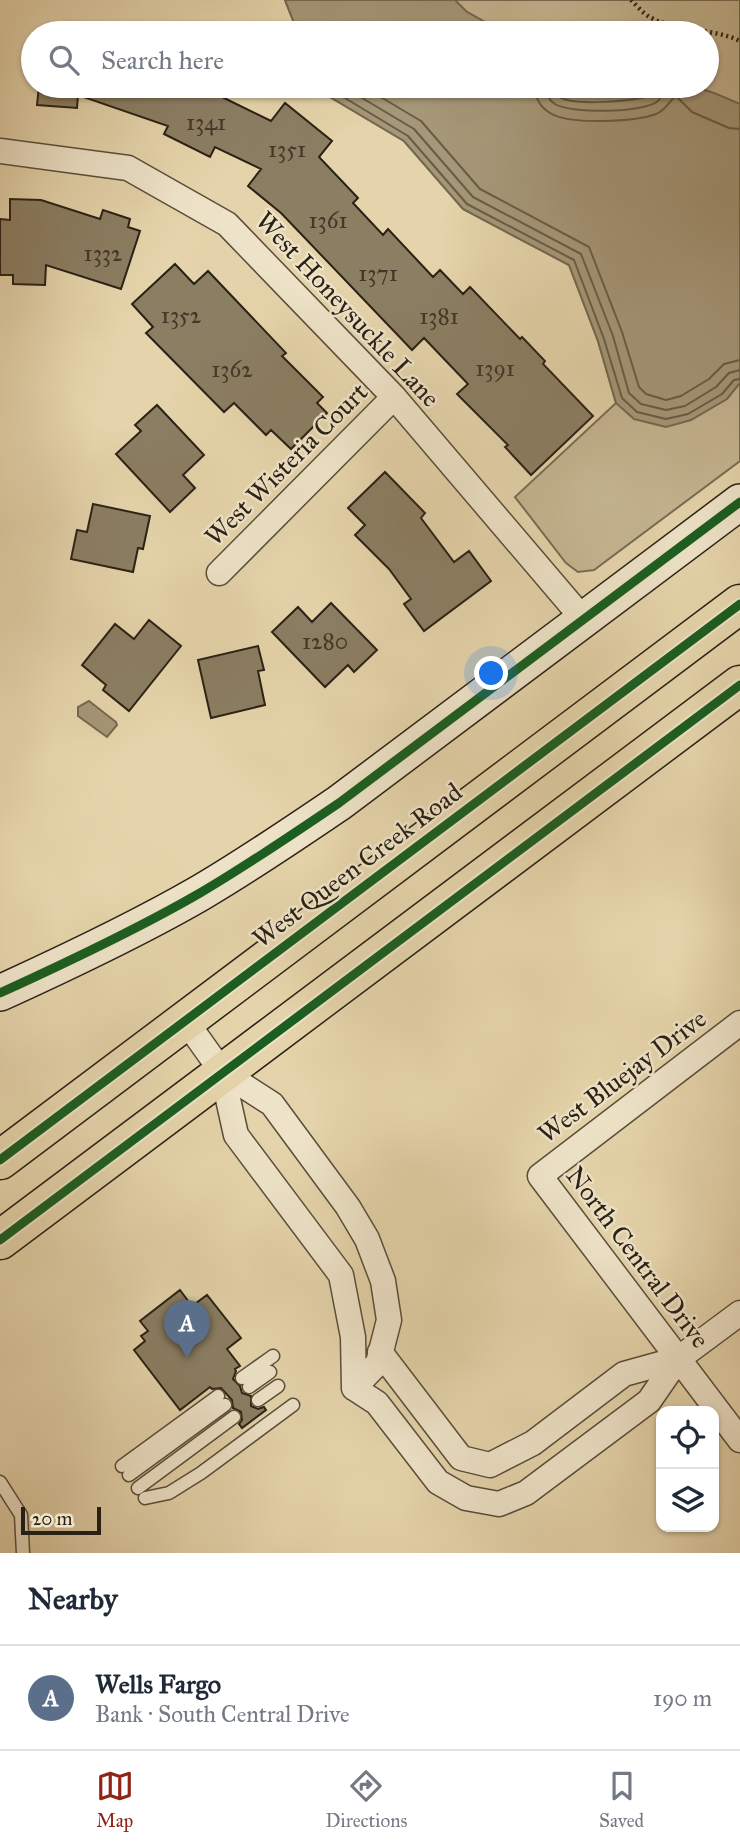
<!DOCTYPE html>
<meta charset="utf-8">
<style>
:root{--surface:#fff;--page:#f2f2f3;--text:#1f2937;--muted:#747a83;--line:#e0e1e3;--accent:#8f2418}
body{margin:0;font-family:"IM FELL Great Primer",serif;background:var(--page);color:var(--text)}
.controls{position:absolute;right:21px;bottom:21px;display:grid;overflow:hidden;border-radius:14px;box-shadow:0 2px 5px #0004}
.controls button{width:63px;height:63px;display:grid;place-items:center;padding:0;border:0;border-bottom:2px solid var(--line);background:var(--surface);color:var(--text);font:35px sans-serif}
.scale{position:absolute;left:21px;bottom:18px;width:80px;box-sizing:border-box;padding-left:7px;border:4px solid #2a2115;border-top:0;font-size:19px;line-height:24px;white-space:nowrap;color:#2a2115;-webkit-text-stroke:5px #eee3c8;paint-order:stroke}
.you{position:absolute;left:492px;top:674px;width:24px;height:24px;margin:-18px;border:5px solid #fff;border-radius:50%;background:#1a73e8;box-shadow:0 0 0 10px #1a73e833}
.badge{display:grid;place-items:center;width:46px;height:46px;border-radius:50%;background:var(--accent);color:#fff;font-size:23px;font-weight:700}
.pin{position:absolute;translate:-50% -58px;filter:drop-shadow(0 2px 4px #0008)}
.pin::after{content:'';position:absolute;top:37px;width:24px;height:21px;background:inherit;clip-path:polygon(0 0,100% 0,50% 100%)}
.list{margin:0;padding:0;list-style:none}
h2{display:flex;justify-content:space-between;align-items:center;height:91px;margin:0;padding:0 28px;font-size:30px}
h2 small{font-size:23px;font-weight:400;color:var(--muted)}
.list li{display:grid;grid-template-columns:46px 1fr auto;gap:21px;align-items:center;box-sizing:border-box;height:105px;padding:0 28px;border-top:2px solid var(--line)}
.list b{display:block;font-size:26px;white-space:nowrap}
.list p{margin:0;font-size:23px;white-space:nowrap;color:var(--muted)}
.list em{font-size:23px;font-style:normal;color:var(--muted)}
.icon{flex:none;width:38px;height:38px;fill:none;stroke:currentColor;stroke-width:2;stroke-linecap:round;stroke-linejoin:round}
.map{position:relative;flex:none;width:740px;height:1553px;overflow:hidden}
.search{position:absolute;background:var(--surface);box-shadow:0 2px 5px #0004;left:21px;right:21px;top:21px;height:77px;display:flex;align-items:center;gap:18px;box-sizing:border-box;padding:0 24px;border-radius:38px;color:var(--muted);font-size:26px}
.sheet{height:196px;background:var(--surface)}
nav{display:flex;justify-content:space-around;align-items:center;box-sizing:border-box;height:98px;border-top:2px solid var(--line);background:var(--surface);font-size:19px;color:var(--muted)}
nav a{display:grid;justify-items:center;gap:4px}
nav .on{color:var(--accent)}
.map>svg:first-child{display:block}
.green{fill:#c5b692;stroke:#786c54;stroke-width:2}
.water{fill:#a59778;stroke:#746850;stroke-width:2}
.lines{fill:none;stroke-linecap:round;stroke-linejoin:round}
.shore{stroke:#685c46;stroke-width:2}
.building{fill:#8b7e63;stroke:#2a2115;stroke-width:2}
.lane-casing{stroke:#594e3a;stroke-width:15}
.street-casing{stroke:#594e3a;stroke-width:27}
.secondary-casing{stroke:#2a2115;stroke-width:38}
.primary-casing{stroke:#2a2115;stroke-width:41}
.path{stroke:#2a2115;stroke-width:4.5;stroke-dasharray:2 3.5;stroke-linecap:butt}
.lane{stroke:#eee3c8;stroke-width:12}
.street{stroke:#eee3c8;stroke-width:24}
.secondary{stroke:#eee3c8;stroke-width:35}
.primary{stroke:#e5d4ab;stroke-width:38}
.cycleway-casing{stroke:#eee3c8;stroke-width:13}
.cycleway{stroke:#1b5e20;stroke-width:9}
.labels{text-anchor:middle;stroke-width:5;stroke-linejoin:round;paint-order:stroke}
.number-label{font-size:23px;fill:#423828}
.street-label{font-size:26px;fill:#2a2115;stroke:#eee3c8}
</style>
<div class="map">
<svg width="740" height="1553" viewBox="0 0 740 1553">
<rect width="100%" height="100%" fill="#e5d4ab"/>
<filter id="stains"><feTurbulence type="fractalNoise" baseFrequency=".00286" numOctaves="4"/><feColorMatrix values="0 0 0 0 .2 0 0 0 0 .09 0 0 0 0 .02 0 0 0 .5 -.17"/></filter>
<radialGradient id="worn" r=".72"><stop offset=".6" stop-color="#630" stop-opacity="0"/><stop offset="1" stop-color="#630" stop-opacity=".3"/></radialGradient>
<path class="green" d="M 285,0 L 740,0 L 740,461 L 594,570 L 578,572 L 566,563 L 515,497 L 616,403 L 598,341 L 569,265 L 463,209 L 404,141 L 320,91 L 318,86 L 707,86 L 707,33 L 298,33 Z"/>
<path class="water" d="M 285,0 L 455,0 L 467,12 L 505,33 L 298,33 Z
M 318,86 L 559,86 L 564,91 C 587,94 611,97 635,93 C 651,89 665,84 683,86 C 703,87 721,96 740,104 L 740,383 L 727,399 L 691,420 L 666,427 L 634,419 L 616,403 L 598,341 L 569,265 L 463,209 L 404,141 L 320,91 Z
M 89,701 L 116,722 L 117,725 L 107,737 L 78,716 L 78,707 Z"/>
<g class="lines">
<path class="shore" d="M 325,86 L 408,136 L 467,204 L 574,260 L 604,339 L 622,398 L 637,412 L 666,419 L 688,414 L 722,394 L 734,380 L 740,379
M 342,86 L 414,129 L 473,197 L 581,254 L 613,336 L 629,393 L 641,404 L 666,410 L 685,406 L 716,387 L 729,373 L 740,370
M 362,86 L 421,121 L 480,189 L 589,247 L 622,332 L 639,387 L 646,394 L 666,400 L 681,396 L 709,379 L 724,364 L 740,360
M 535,86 C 535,97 540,107 550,113 C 569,125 635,122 656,114 C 666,110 669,101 676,96 L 692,112 L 729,128 L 740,129
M 546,86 C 546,93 548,100 555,104 C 571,114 644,113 658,101 C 663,96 664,92 664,86
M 554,86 C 555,90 554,92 558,96 C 571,107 636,101 652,95 L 655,86"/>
</g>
<path class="building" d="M 39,86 L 231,86 L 224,98 L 271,121 L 285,103 L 332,141 L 319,157 L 358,198 L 353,203 L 383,235 L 388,229 L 433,277 L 440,270 L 463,294 L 470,287 L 520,339 L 522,337 L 545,361 L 543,364 L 593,416 L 531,475 L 505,447 L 508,445 L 457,394 L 468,384 L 424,338 L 412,350 L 281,213 L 248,186 L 261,169 L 215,147 L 210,157 L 164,134 L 168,126 L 78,95 L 77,108 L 37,105 Z
M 10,199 L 41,200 L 100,219 L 103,210 L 130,219 L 128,227 L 140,231 L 121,289 L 46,265 L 45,285 L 13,284 L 13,275 L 0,275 L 0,219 L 10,220 Z
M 175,264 L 194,284 L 208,271 L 286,353 L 282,356 L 323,397 L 317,403 L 327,413 L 291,449 L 271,430 L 266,435 L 234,403 L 224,412 L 146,333 L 153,327 L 132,304 Z
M 157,405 L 204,455 L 183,475 L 195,488 L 170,512 L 116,454 L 141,431 L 135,425 Z
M 385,472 L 425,513 L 421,518 L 454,562 L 469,551 L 491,581 L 424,631 L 404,604 L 411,599 L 389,569 L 355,535 L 365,525 L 348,508 Z
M 93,504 L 150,516 L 143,549 L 138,548 L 133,572 L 71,559 L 77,530 L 87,532 Z
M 331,603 L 377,650 L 354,672 L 348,665 L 325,687 L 272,632 L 298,607 L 312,622 Z
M 149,620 L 181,646 L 129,711 L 103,690 L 106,685 L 82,665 L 115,624 L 134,639 Z
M 258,646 L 264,670 L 258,671 L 265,705 L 211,718 L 198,660 Z
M 180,1290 L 192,1306 L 207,1295 L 241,1338 L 227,1349 L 240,1366 L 235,1369 L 236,1371 L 233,1379 L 240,1386 L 242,1393 L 251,1396 L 251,1406 L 258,1409 L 264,1407 L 266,1410 L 242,1428 L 239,1424 L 242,1420 L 241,1412 L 233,1408 L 232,1400 L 221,1388 L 212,1389 L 210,1387 L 180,1410 L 134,1350 L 145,1341 L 141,1336 L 148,1331 L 140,1321 Z"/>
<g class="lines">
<g class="lane-casing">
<path id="lane" d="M 242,1378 L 273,1356
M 249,1387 L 270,1372
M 258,1400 L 278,1386
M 122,1466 L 218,1396
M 129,1475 L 225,1405
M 0,1482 L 21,1515 L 23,1553
M 138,1488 L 234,1417
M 145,1498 L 169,1493 L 201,1473 L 293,1405"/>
</g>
<g class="street-casing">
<path id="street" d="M 0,151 L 128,168 L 227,224 L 394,397 L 584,620
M 219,573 L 394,397
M 185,1020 L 222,1072 L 272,1104 L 348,1207 L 367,1239 L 383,1281 L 389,1320 L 378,1363 L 354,1388
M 740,1023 L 540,1176 L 740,1440
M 222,1072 L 236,1135 L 341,1275 L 353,1337 L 354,1388
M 380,1352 L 461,1458 L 490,1465 L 533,1443 L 624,1374 L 678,1359
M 354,1388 L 377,1403 L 438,1482 L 466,1498 L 499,1504 L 526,1493 L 649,1401 L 678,1359 L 740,1313"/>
</g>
<g class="secondary-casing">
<path id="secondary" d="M 0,993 C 68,962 136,930 200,893 C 248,865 293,834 339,803 L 740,502"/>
</g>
<g class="primary-casing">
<path id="primary" d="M 0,1160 L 740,604
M 0,1240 L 740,685"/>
</g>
<path class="path" d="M 631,0 C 636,5 642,12 648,16 C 676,33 711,27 740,41"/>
<use href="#lane" class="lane"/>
<use href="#street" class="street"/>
<use href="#secondary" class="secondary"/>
<use href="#primary" class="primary"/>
<g class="cycleway-casing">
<path id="cycleway" d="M 0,993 C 68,962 136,930 200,893 C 248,865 293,834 339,803 L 740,502
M 0,1160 L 740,604
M 0,1240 L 740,685"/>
</g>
<use href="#cycleway" class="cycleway"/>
</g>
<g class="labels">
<g class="number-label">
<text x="206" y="130">1341</text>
<text x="287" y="157">1351</text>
<text x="328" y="228">1361</text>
<text x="103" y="261">1332</text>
<text x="378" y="281">1371</text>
<text x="181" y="323">1352</text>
<text x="439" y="324">1381</text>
<text x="495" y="376">1391</text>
<text x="232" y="377">1362</text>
<text x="325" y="649">1280</text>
</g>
<g class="street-label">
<text transform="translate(348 309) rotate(47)" y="9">West Honeysuckle Lane</text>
<text transform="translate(286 464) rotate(-45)" y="9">West Wisteria Court</text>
<text transform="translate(357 865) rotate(-37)" y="9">West Queen Creek Road</text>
<text transform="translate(622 1076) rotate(-37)" y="9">West Bluejay Drive</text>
<text transform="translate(638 1257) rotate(53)" y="9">North Central Drive</text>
</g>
</g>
<rect width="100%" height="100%" filter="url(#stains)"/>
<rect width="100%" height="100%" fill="url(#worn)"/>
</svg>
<div class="controls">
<button><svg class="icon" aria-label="locate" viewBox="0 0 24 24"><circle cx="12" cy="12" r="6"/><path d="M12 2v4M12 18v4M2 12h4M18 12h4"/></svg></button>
<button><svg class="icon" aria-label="layers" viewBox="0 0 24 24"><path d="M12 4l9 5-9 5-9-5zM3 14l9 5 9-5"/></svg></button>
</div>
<div class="scale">20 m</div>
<div class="you"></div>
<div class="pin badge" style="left:187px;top:1358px;background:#5c6f8a">A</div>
<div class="search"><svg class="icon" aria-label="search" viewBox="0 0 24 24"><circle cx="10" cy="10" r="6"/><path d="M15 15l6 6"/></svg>Search here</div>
</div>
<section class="sheet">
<h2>Nearby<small></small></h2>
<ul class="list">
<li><span class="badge" style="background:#5c6f8a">A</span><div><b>Wells Fargo</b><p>Bank · South Central Drive</p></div><em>190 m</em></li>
</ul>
</section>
<nav>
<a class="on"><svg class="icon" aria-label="map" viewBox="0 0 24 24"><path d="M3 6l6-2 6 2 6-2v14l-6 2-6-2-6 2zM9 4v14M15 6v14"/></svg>Map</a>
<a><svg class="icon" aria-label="directions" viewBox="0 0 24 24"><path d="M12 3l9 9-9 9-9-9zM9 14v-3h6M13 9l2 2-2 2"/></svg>Directions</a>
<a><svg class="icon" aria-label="saved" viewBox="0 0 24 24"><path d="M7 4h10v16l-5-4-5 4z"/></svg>Saved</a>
</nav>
